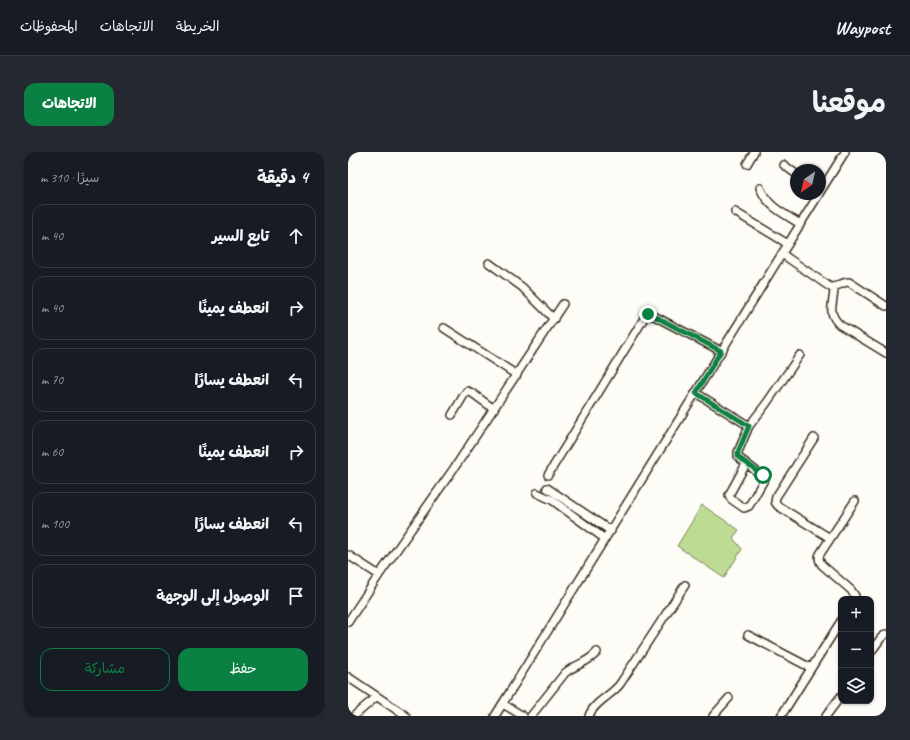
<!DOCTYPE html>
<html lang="ar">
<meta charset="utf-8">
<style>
:root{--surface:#171b24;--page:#242831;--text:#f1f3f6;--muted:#9ea1a6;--line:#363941;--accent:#0b8043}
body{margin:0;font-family:Caveat,"Playpen Sans Arabic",sans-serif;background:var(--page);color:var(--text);direction:rtl}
.controls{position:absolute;right:12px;bottom:12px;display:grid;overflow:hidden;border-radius:8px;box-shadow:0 1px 3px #0004}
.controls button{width:36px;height:36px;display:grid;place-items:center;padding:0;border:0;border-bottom:1px solid var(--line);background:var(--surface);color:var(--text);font:20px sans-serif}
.compass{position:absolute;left:442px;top:12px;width:36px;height:36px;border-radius:50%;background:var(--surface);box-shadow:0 1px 3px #0004;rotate:214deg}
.stop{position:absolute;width:12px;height:12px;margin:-9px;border:3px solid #0b8043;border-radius:50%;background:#fff}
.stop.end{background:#0b8043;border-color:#fff;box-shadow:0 1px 4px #0008}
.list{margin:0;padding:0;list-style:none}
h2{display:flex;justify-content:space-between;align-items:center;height:52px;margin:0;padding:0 16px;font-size:17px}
h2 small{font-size:13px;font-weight:400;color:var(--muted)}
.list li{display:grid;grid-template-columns:26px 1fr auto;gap:12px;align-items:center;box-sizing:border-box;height:64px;margin:0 8px 8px;padding:0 8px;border:1px solid var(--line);border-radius:12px}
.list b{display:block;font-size:15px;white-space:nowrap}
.list em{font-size:13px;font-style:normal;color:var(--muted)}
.actions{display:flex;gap:8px;padding:12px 16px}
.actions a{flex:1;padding:9px 0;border:1px solid var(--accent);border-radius:12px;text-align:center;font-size:14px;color:var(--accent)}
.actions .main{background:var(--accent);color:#fff}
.icon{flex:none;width:22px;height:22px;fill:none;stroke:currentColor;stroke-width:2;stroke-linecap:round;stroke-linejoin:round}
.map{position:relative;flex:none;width:538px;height:564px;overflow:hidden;direction:ltr;border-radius:12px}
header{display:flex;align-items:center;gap:24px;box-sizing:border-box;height:56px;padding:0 20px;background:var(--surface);border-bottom:1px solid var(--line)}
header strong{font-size:19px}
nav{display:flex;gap:22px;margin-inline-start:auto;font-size:14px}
.intro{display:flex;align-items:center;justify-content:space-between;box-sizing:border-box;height:96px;padding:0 24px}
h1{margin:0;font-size:28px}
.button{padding:10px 18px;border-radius:12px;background:var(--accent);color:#fff;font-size:14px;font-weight:700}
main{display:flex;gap:24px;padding:0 24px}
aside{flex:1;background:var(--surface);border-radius:12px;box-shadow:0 1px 3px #0004}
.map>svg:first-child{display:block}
.green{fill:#bddb93;stroke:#7c8258}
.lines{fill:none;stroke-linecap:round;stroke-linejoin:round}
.minor-casing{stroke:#3b2a1e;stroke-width:10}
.minor{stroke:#fdfcf7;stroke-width:7}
.route{stroke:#0b8043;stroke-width:5}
</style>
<header>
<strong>Waypost</strong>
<nav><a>الخريطة</a><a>الاتجاهات</a><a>المحفوظات</a></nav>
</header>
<div class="intro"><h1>موقعنا</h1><a class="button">الاتجاهات</a></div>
<main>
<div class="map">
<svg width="538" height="564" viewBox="0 0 538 564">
<rect width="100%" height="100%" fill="#fdfcf7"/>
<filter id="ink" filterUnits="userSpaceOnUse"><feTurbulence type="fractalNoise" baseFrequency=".025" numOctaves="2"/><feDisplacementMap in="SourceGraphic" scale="8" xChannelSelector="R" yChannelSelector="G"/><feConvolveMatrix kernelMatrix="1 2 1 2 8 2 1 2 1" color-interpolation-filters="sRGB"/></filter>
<g filter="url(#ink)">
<path class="green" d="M 354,353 L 391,378 L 385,386 L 394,397 L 376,426 L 329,394 Z"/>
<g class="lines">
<g class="minor-casing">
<path id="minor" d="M 399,12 L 406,0
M 436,13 L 448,22
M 412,36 C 421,56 434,60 452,72
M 472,40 L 497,0
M 387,60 L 440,92
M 434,102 L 482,135 C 489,136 493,130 501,130 L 538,154
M 141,111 L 174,135 L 206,167
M 486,136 C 486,152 478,160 492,173 L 538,201
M 96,176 L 169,223
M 348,241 L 401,274 L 390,300 L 390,305 L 417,326 L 401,354 L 396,356 L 383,347 L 381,343 L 398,312
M 104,263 L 116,243 L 119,239 L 124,241 L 146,257
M 401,274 L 418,252 L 452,203
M 466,286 L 428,345 L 427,350 L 430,354 L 482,386
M 200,323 L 298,163 L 300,163 L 306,164 L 373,199
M 199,336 L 263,379
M 189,341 L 204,348 L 257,387
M 0,403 L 31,423
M 506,447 L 507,444 L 503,438 L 474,413 C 471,409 470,406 472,402 L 507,349
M 0,470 L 31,423 L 111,309 L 215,152
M 400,483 L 463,516
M 523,500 L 533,486 L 538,482
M 0,525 L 58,564
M 155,552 L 175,564
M 6,564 L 28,545
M 147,564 L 471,42
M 183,564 L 217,521 C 228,512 240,511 249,500
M 241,564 C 245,551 264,543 272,532 L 337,433
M 365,564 L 381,546
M 433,564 L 493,469
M 478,564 L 493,544"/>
</g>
<use href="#minor" class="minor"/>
</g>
</g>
<g class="lines" filter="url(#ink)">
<path class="route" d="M 300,162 L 306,164 L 373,199 L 348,241 L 401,274 L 390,300 L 390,305 L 415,323"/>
</g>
</svg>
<div class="controls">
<button>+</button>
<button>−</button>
<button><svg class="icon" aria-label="layers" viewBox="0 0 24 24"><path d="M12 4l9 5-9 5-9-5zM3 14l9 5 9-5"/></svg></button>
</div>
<svg class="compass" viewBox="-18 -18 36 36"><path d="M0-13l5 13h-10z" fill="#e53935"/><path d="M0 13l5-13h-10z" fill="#9ea1a6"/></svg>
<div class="stop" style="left:415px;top:323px"></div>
<div class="stop end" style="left:300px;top:162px"></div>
</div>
<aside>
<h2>4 دقيقة<small>سيرًا · 310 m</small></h2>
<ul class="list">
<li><svg class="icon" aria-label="ahead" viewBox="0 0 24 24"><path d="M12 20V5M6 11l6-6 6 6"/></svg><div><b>تابع السير</b></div><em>40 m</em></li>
<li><svg class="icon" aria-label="right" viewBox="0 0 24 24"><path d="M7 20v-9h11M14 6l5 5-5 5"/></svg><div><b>انعطف يمينًا</b></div><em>40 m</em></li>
<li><svg class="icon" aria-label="left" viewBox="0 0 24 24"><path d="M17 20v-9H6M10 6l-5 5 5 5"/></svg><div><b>انعطف يسارًا</b></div><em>70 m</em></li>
<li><svg class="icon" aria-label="right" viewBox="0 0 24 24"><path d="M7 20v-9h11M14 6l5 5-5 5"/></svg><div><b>انعطف يمينًا</b></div><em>60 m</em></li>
<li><svg class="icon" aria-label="left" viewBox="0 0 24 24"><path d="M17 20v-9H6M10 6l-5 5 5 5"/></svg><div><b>انعطف يسارًا</b></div><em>100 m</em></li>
<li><svg class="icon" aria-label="arrive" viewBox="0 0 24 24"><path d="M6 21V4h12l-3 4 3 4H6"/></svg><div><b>الوصول إلى الوجهة</b></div></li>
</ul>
<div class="actions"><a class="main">حفظ</a><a>مشاركة</a></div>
</aside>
</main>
